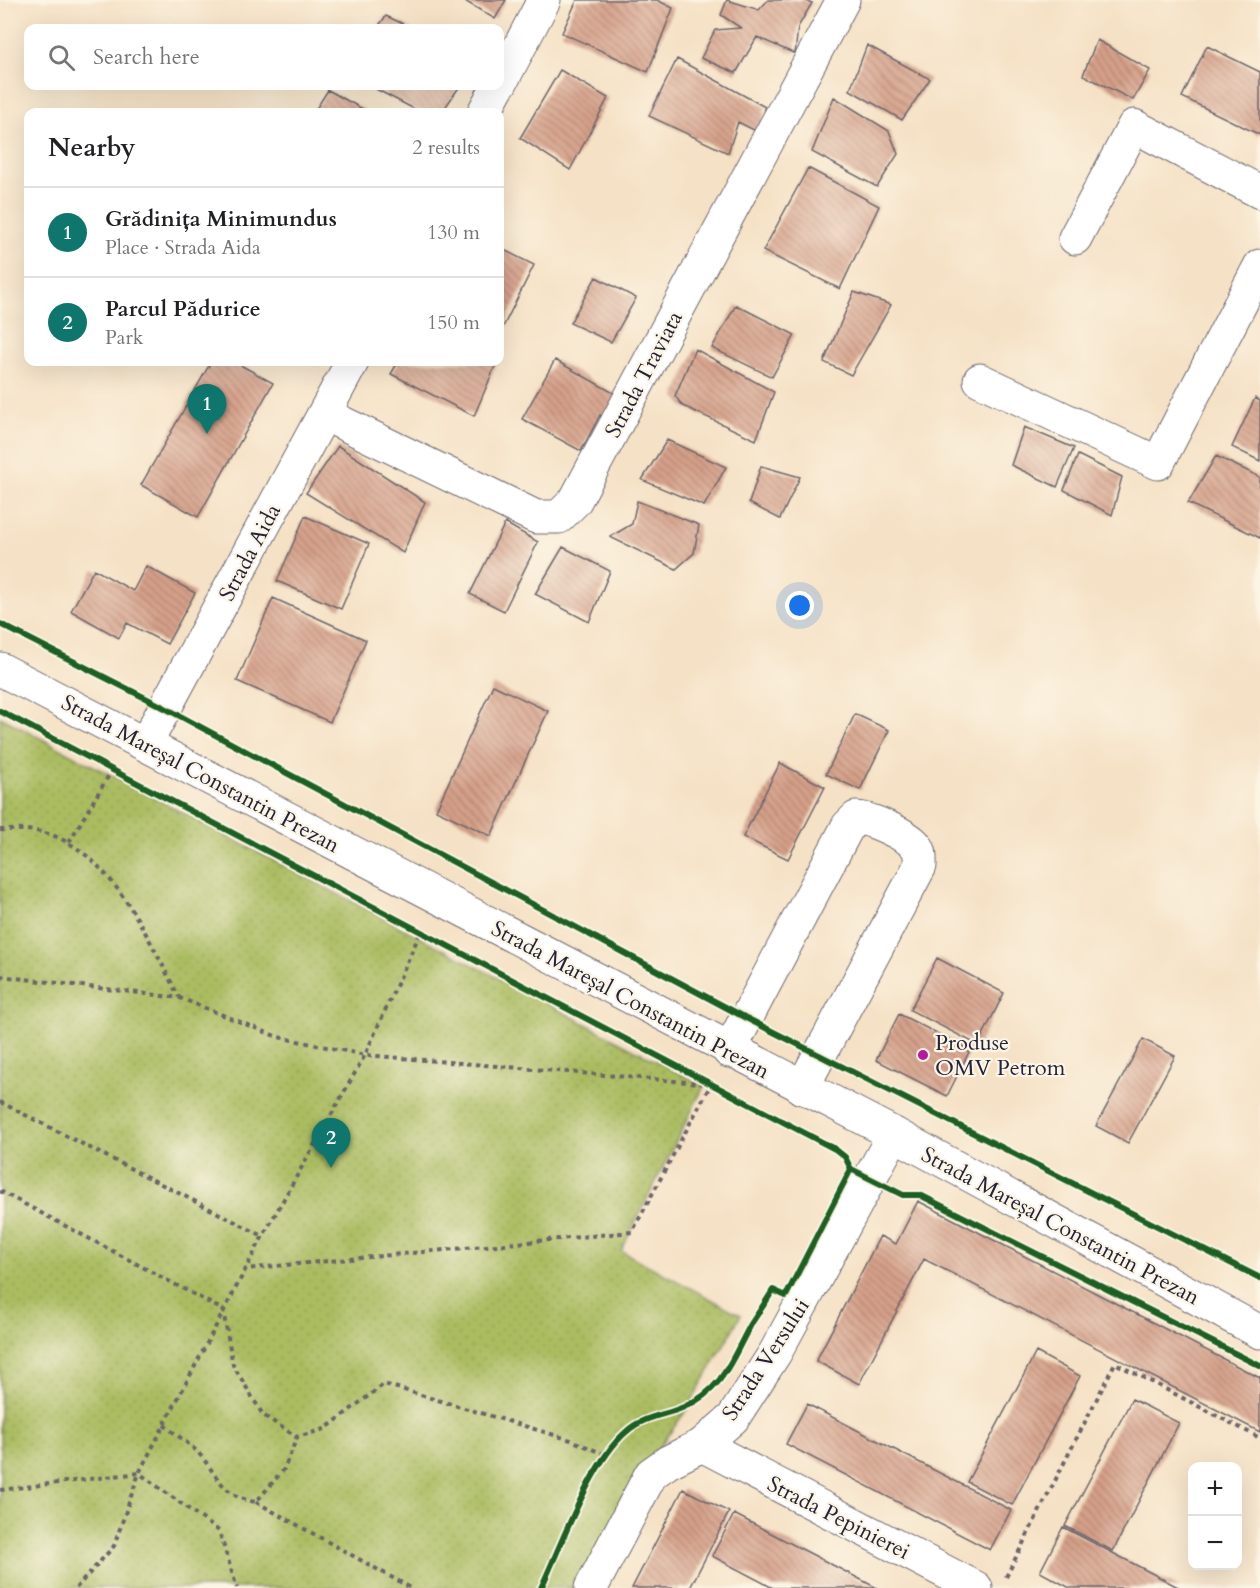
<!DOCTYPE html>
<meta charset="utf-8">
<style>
:root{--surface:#fff;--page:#f2f2f2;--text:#202124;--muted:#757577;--line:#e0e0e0;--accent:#0f766e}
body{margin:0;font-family:Cardo,serif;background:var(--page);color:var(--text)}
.controls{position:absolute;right:18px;bottom:18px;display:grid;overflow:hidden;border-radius:12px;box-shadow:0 6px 24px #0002}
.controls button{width:54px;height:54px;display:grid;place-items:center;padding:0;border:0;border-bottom:2px solid var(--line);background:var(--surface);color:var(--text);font:30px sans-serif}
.you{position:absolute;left:800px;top:606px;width:21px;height:21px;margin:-15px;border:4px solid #fff;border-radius:50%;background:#1a73e8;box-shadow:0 0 0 9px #1a73e833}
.badge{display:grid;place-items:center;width:39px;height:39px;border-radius:50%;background:var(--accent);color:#fff;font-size:20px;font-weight:700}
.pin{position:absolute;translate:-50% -50px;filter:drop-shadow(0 2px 3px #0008)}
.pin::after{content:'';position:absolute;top:32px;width:21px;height:18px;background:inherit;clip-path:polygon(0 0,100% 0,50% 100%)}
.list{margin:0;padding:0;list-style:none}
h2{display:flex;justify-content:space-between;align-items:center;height:78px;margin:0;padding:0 24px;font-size:26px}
h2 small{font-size:20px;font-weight:400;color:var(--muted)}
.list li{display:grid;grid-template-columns:39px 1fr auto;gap:18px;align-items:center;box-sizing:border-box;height:90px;padding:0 24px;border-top:2px solid var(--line)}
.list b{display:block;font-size:22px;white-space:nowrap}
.list p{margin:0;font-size:20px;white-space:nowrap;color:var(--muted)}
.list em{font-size:20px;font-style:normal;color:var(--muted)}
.icon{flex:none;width:33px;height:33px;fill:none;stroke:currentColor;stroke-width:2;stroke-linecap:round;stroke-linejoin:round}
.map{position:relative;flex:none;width:1260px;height:1588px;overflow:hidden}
.search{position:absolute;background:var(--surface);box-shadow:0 6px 24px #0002;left:24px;top:24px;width:480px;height:66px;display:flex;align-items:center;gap:15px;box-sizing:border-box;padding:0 21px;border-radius:12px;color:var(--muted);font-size:22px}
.panel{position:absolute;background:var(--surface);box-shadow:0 6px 24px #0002;left:24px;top:108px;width:480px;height:258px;border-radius:12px}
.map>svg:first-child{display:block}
.park{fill:url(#park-dots);stroke:#666f4e;stroke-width:1.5}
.building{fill:url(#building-back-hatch)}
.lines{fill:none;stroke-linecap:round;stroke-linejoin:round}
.minor-casing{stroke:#6c656b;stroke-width:35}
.major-casing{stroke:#6c656b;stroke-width:35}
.path{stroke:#6c656b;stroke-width:4;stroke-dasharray:4.5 4.5;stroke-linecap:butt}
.minor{stroke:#fff;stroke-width:33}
.major{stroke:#fff;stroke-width:33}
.cycleway-casing{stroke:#fcf5e5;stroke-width:10}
.cycleway{stroke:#1b5e20;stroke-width:6}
.poi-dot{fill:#b5179e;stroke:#fcf5e5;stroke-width:2}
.labels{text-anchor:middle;stroke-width:4.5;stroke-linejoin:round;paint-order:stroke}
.street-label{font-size:22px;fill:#22223b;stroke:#fcf5e5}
.poi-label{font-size:22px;fill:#22223b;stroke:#fcf5e5;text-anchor:start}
</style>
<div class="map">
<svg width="1260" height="1588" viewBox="0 0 1260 1588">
<defs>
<pattern id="park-dots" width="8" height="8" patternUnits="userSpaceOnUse" patternTransform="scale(1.5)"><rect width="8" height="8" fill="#aabc60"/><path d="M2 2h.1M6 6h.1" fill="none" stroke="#92a154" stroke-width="1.8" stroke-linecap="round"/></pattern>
<pattern id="building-back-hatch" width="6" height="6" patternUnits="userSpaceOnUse" patternTransform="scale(1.5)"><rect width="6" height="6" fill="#d6a089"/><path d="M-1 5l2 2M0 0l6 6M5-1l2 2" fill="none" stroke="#ad8271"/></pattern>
</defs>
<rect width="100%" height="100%" fill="#fcf5e5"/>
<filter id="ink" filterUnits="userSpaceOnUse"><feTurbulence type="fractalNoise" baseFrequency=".0167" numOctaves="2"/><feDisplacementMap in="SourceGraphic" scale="12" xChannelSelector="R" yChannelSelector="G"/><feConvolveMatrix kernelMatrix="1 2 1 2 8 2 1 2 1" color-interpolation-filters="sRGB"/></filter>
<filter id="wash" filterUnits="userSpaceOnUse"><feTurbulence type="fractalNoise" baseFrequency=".008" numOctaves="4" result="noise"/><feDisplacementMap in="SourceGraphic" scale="24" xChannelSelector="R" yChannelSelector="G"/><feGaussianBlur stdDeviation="1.35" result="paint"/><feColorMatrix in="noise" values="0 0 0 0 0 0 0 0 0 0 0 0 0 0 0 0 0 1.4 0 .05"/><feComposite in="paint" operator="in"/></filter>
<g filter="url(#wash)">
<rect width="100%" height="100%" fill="#f5e1c5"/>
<path class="park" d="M 0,717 L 704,1086 L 621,1251 L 741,1315 L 687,1409 L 647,1465 L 583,1588 L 0,1588 Z"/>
<g id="blocks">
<path class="building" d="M 463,0 L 506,0 L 495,19 Z
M 577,0 L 657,0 L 673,8 L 648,72 L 562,33 Z
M 727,0 L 759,10 L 768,0 L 803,0 L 812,3 L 798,27 L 795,54 L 757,37 L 736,73 L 701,58 L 715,30 L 741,28 L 721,15 Z
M 386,16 L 412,28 L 377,28 Z
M 1097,40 L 1150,70 L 1133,100 L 1083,75 Z
M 867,45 L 930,79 L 902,120 L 850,90 Z
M 1207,46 L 1260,72 L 1260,135 L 1182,97 Z
M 677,59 L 765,107 L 762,134 L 738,122 L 728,153 L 649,116 Z
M 560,70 L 608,98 L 570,170 L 520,138 Z
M 370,86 L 460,86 L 442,112 L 420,112 Z
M 328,90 L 368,112 L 314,112 Z
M 834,97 L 889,131 L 898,154 L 877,187 L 812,152 Z
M 808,168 L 879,206 L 840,289 L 763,251 Z
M 500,248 L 534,265 L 502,329 L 500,327 Z
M 596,277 L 636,298 L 611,342 L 570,323 Z
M 854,292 L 891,305 L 851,375 L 824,362 Z
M 736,305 L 795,335 L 772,377 L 712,348 Z
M 695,349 L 774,392 L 756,440 L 683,406 L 675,396 Z
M 555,360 L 619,396 L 608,419 L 600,415 L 581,451 L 522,419 Z
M 211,362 L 235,362 L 273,383 L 198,517 L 141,485 Z
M 398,362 L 497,362 L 474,416 L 391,374 Z
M 1255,398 L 1260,401 L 1260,461 L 1232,447 Z
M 1024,427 L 1074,448 L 1057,487 L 1011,465 Z
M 667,440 L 726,467 L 704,506 L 642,480 Z
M 338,446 L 425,502 L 403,553 L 306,493 Z
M 1078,455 L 1122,477 L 1112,515 L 1064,490 Z
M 1216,456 L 1260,477 L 1260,538 L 1188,503 Z
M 761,466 L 800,477 L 780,519 L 749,503 Z
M 637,501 L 699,525 L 694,553 L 676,569 L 610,537 L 632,524 Z
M 305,516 L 369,544 L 341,609 L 277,581 Z
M 505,523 L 538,542 L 504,611 L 470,594 Z
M 563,547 L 610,571 L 589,622 L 535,594 Z
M 146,566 L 195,593 L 167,644 L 127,623 L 119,638 L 71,611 L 94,569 L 133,591 Z
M 273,598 L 366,640 L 330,722 L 237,681 Z
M 493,685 L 548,711 L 491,836 L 436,810 Z
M 855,714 L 889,730 L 860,790 L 826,774 Z
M 780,763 L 825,787 L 788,859 L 743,837 Z
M 937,958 L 1004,993 L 978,1045 L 910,1010 Z
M 899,1014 L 970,1050 L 947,1096 L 876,1060 Z
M 1143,1039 L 1175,1056 L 1128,1143 L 1096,1126 Z
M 918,1201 L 1260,1378 L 1260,1432 L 924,1259 L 859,1384 L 816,1361 L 880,1236 L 896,1244 Z
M 1036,1352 L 1080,1376 L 1012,1505 L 967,1482 Z
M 1132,1399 L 1179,1423 L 1113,1551 L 1065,1526 Z
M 807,1404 L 1011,1510 L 990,1550 L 786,1444 Z
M 683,1489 L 729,1512 L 690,1588 L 632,1588 Z
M 734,1514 L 877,1588 L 773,1588 L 712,1556 Z
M 1063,1527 L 1180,1588 L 1070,1588 L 1040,1572 Z"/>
</g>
</g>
<g filter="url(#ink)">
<use href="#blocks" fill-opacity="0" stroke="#6c656b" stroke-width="1.5"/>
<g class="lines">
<g class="minor-casing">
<path id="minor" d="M 500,84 L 544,0
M 484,112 L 498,86
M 1075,238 L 1134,126 L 1260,192
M 980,380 L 1158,463 L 1260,266
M 324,414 L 536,517 L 559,517 L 575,501 L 843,0
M 146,743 L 352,362
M 729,1051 L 848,826 L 856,818 C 869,818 909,835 917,847 C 921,852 920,860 920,866 L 802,1088
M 702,1445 L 976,1588
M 591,1588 L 651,1474 L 668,1462 L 702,1445 L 733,1418 L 775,1353 L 894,1134"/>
</g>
<g class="major-casing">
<path id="major" d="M 0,669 L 894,1134 L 1260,1332"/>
</g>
<path class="path" d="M 0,830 C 13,830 29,829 41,832 C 111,848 149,941 179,997
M 69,842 L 112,770
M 0,976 L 180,998 L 278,1037 L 365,1055 L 711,1084 L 632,1232 L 245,1269
M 0,1102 L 263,1236
M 0,1191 L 223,1310 L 233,1365 L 263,1415 L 297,1437 L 325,1429 L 384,1384 L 571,1440 L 606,1455
M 164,1425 C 176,1435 191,1444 201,1456 C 219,1478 224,1497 256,1502 L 284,1469 L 297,1437
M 0,1490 L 139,1473 L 219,1531 L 237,1588
M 256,1502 L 411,1588
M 1006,1577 L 1115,1363 L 1260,1438
M 76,1588 L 114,1546 L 139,1473 L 263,1236 L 365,1055 L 421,931"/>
<use href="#minor" class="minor"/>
<use href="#major" class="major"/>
<g class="cycleway-casing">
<path id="cycleway" d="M 0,624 L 165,708 L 746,1018 L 1260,1278
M 0,711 L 835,1149 L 845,1157 L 851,1169 L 903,1195 L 920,1195 L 1260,1366
M 541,1588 C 562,1544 590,1463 626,1432 C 643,1416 664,1416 684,1407 C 724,1389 731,1360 751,1324 C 758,1313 766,1302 773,1290 L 786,1296 L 851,1169"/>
</g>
<use href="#cycleway" class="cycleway"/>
</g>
</g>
<circle class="poi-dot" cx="923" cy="1055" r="6"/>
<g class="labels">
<g class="street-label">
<text transform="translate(643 374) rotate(-62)" y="8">Strada Traviata</text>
<text transform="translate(249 552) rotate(-62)" y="8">Strada Aida</text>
<text transform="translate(201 773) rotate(28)" y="8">Strada Mareșal Constantin Prezan</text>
<text transform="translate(631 999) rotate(28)" y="8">Strada Mareșal Constantin Prezan</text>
<text transform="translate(1061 1225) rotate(28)" y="8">Strada Mareșal Constantin Prezan</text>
<text transform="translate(765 1359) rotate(-57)" y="8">Strada Versului</text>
<text transform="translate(839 1517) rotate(27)" y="8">Strada Pepinierei</text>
</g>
<g class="poi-label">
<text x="935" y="1050">Produse<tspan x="935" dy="25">OMV Petrom</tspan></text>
</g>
</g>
</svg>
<div class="controls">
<button>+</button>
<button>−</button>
</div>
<div class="you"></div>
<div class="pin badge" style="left:207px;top:434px">1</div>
<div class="pin badge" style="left:331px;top:1168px">2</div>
<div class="search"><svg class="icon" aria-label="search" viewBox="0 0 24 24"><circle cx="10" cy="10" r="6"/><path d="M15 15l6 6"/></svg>Search here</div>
<section class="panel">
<h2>Nearby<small>2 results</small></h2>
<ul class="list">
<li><span class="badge">1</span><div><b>Grădinița Minimundus</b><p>Place · Strada Aida</p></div><em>130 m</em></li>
<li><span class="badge">2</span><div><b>Parcul Pădurice</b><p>Park</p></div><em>150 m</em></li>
</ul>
</section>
</div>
